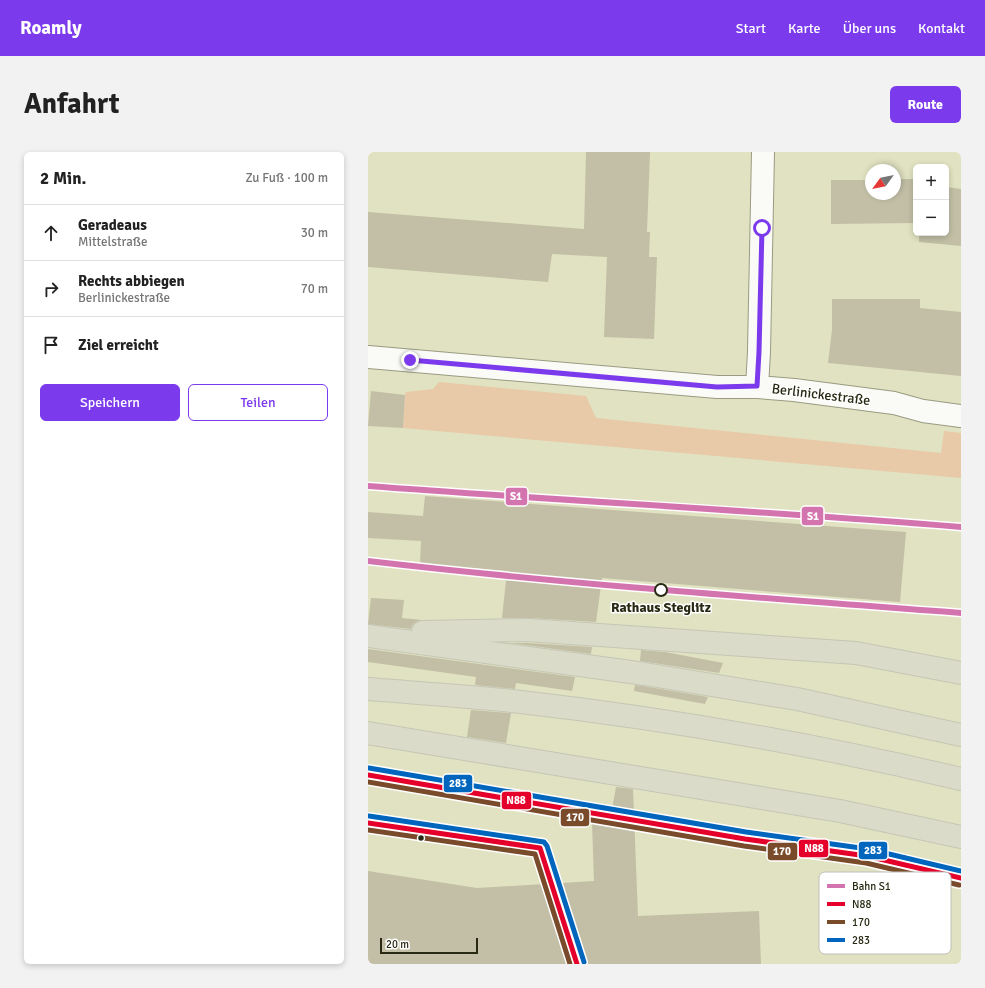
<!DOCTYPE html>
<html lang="de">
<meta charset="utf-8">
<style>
:root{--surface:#fff;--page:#f2f2f2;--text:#222;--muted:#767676;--line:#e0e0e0;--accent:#7c3aed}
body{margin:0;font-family:Signika,sans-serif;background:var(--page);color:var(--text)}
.controls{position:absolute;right:12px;top:12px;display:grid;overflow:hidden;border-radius:6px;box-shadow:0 2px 6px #0003}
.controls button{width:36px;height:36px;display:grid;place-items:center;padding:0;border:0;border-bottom:1px solid var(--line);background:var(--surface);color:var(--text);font:20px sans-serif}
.compass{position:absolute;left:497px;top:12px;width:36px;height:36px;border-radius:50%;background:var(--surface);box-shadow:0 2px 6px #0003;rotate:237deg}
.scale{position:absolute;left:12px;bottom:10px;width:98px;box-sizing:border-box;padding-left:4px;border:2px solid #282912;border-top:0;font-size:11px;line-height:14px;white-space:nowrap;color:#282912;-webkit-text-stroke:3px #fff;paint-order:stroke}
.stop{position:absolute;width:12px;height:12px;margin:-9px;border:3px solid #7c3aed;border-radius:50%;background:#fff}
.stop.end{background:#7c3aed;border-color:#fff;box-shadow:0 1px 4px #0008}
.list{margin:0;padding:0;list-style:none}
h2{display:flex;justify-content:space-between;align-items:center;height:52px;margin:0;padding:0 16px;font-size:17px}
h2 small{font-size:13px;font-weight:400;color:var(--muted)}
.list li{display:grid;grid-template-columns:26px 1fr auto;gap:12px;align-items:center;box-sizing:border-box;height:56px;padding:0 16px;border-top:1px solid var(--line)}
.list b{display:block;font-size:15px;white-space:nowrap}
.list p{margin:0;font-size:13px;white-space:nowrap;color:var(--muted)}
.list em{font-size:13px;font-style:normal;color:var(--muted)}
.actions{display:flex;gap:8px;padding:12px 16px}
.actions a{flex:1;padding:9px 0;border:1px solid var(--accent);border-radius:6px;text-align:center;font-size:14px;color:var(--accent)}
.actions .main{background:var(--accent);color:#fff}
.icon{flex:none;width:22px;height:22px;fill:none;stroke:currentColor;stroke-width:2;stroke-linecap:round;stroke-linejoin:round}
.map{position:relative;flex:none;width:593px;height:812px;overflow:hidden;border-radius:6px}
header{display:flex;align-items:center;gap:24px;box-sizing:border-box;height:56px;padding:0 20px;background:var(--accent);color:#fff}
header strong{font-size:19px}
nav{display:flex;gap:22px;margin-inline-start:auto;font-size:14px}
.intro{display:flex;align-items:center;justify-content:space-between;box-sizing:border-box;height:96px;padding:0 24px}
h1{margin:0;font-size:28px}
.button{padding:10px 18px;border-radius:6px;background:var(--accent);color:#fff;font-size:14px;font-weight:700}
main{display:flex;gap:24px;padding:0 24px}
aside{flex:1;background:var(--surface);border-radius:6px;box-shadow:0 2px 6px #0003}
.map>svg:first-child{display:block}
.green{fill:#e8c9a8}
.building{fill:#c2bfa6}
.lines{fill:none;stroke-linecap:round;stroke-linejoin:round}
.minor-casing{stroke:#9a9b82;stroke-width:24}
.highway-casing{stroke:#c5c6b5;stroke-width:24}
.minor{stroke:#fafbf6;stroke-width:22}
.highway{stroke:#dadbc9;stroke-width:22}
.bus-1-casing{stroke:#fff;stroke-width:8}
.bus-2-casing{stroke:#fff;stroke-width:8}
.bus-3-casing{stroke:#fff;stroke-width:8}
.bus-1{stroke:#e4002b;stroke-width:5}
.bus-2{stroke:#7a4b2a;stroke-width:5}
.bus-3{stroke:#0065bd;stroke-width:5}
.rail-1-casing{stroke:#fff;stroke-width:9}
.rail-1{stroke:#d474ae;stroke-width:6}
.route{stroke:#7c3aed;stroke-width:5}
.stop-dot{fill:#fff;stroke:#282912;stroke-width:2}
.bus-dot{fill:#282912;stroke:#fff;stroke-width:1.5}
.labels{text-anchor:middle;stroke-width:3;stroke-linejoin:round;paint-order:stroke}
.street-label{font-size:14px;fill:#282912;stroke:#fff}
.stop-label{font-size:14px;font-weight:bold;fill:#282912;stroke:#fff}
.key{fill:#fff;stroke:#bebfb8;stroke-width:1}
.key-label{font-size:11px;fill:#282912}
.line-badge{stroke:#fff;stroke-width:1.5}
.badge-label{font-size:11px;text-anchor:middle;font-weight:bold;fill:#fff}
</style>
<header>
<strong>Roamly</strong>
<nav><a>Start</a><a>Karte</a><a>Über uns</a><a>Kontakt</a></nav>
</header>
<div class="intro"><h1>Anfahrt</h1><a class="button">Route</a></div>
<main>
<aside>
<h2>2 Min.<small>Zu Fuß · 100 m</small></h2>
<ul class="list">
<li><svg class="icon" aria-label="ahead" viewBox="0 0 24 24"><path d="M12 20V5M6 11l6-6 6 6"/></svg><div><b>Geradeaus</b><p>Mittelstraße</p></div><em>30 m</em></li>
<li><svg class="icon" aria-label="right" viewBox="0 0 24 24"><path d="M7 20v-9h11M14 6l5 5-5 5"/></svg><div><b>Rechts abbiegen</b><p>Berlinickestraße</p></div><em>70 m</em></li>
<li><svg class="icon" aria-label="arrive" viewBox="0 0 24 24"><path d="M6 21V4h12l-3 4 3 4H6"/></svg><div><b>Ziel erreicht</b></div></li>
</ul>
<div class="actions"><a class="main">Speichern</a><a>Teilen</a></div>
</aside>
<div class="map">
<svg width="593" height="812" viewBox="0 0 593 812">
<rect width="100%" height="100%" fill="#e0e2c1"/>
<path class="green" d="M 71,230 L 218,244 L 228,266 L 573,301 L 576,279 L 593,281 L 593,326 L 35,276 L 37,243 L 38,240 L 65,237 Z"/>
<path class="building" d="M 218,0 L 282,0 L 279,80 L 282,80 L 281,105 L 289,105 L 286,187 L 236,185 L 239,105 L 184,102 L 180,130 L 0,115 L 0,60 L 216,77 Z
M 527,27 L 548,27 L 548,71 L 463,72 L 463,28 L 503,28 L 503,42 L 527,42 Z
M 578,35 L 593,37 L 593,94 L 551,90 L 551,81 L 578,81 Z
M 464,147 L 552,147 L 552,156 L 593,160 L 593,224 L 460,211 L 464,178 Z
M 3,239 L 37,243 L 35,276 L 0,274 Z
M 57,344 L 538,380 L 532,450 L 234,426 L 228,470 L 161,466 L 134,466 L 139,419 L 52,412 L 53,389 L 0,386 L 0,360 L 55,364 Z
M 3,446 L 36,448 L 34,466 L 54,468 L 48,470 L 44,474 L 43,477 L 0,472 Z
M 142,491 L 160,491 L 224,495 L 223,502 Z
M 0,497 L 207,525 L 204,539 L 148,531 L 147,537 L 107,533 L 108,525 L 0,510 Z
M 273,498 L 297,500 L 355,511 L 351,521 L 272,509 Z
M 267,533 L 275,534 L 340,545 L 337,552 L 266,539 Z
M 103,558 L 143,561 L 138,591 L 99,585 Z
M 248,635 L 265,637 L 270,764 L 391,759 L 393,812 L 0,812 L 0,719 L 109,736 L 226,729 L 224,671 L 241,674 Z"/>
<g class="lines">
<g class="minor-casing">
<path id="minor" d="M 0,205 L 349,235 L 389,235 L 426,238 L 526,251 L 555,259 L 593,264
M 389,235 L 391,200 L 395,0"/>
</g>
<g class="highway-casing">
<path id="highway" d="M 55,480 L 160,478 L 488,501 L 593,521
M 0,484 L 277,522 L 429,547 L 593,583
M 0,537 C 48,541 96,544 144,549 C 295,566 446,592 593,627
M 0,581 L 472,659 L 593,685"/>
</g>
<use href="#minor" class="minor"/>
<use href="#highway" class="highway"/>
<g class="bus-1-casing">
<path id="bus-1" d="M 0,623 L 377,687 L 499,704 L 593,726
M 0,671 L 172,696 L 209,812"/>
</g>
<g class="bus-2-casing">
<path id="bus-2" d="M 0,630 L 376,694 L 498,711 L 591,733
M 0,678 L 167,702 L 202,812"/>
</g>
<g class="bus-3-casing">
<path id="bus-3" d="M 1,616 L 378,680 L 500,697 L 593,719
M 1,664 L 176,690 L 179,694 L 216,810"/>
</g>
<use href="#bus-1" class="bus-1"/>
<use href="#bus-2" class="bus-2"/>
<use href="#bus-3" class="bus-3"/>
<g class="rail-1-casing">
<path id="rail-1" d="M 0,334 C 198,349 395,359 593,375
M 0,409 C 197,432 395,446 593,461"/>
</g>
<use href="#rail-1" class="rail-1"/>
</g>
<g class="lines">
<path class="route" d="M 42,208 L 349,235 L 389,234 L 391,200 L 394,76"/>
</g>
<circle class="stop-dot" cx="293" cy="438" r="6"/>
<circle class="bus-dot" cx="53" cy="686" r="3.5"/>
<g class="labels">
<g class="street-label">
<text transform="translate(453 242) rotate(7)" y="5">Berlinickestraße</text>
</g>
<g class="stop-label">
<text x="293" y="460">Rathaus Steglitz</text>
</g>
</g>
<rect x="451" y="720" width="132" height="82" rx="6" class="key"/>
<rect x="459" y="732" width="18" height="4" fill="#d474ae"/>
<rect x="459" y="750" width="18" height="4" fill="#e4002b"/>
<rect x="459" y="768" width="18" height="4" fill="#7a4b2a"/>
<rect x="459" y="786" width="18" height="4" fill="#0065bd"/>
<g class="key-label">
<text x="484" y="738">Bahn S1</text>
<text x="484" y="756">N88</text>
<text x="484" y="774">170</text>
<text x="484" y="792">283</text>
</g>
<g class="line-badge">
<rect x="137" y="335" width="23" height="19" rx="4" fill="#d474ae"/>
<rect x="433" y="354" width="23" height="20" rx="4" fill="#d474ae"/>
<rect x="75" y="622" width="30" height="19" rx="4" fill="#0065bd"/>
<rect x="133" y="639" width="31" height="19" rx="4" fill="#e4002b"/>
<rect x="192" y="656" width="30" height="19" rx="4" fill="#7a4b2a"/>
<rect x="430" y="687" width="31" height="19" rx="4" fill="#e4002b"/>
<rect x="490" y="689" width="30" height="19" rx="4" fill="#0065bd"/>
<rect x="399" y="690" width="31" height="19" rx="4" fill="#7a4b2a"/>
</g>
<g class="badge-label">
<text x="148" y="348">S1</text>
<text x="445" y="368">S1</text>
<text x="90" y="635">283</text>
<text x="148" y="652">N88</text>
<text x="207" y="669">170</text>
<text x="446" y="700">N88</text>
<text x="505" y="702">283</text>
<text x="414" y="703">170</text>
</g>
</svg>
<div class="controls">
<button>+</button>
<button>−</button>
</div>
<svg class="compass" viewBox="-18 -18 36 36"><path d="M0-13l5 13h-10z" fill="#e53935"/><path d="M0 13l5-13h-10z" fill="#767676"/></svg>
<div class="scale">20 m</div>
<div class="stop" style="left:394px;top:76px"></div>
<div class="stop end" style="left:42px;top:208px"></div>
</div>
</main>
